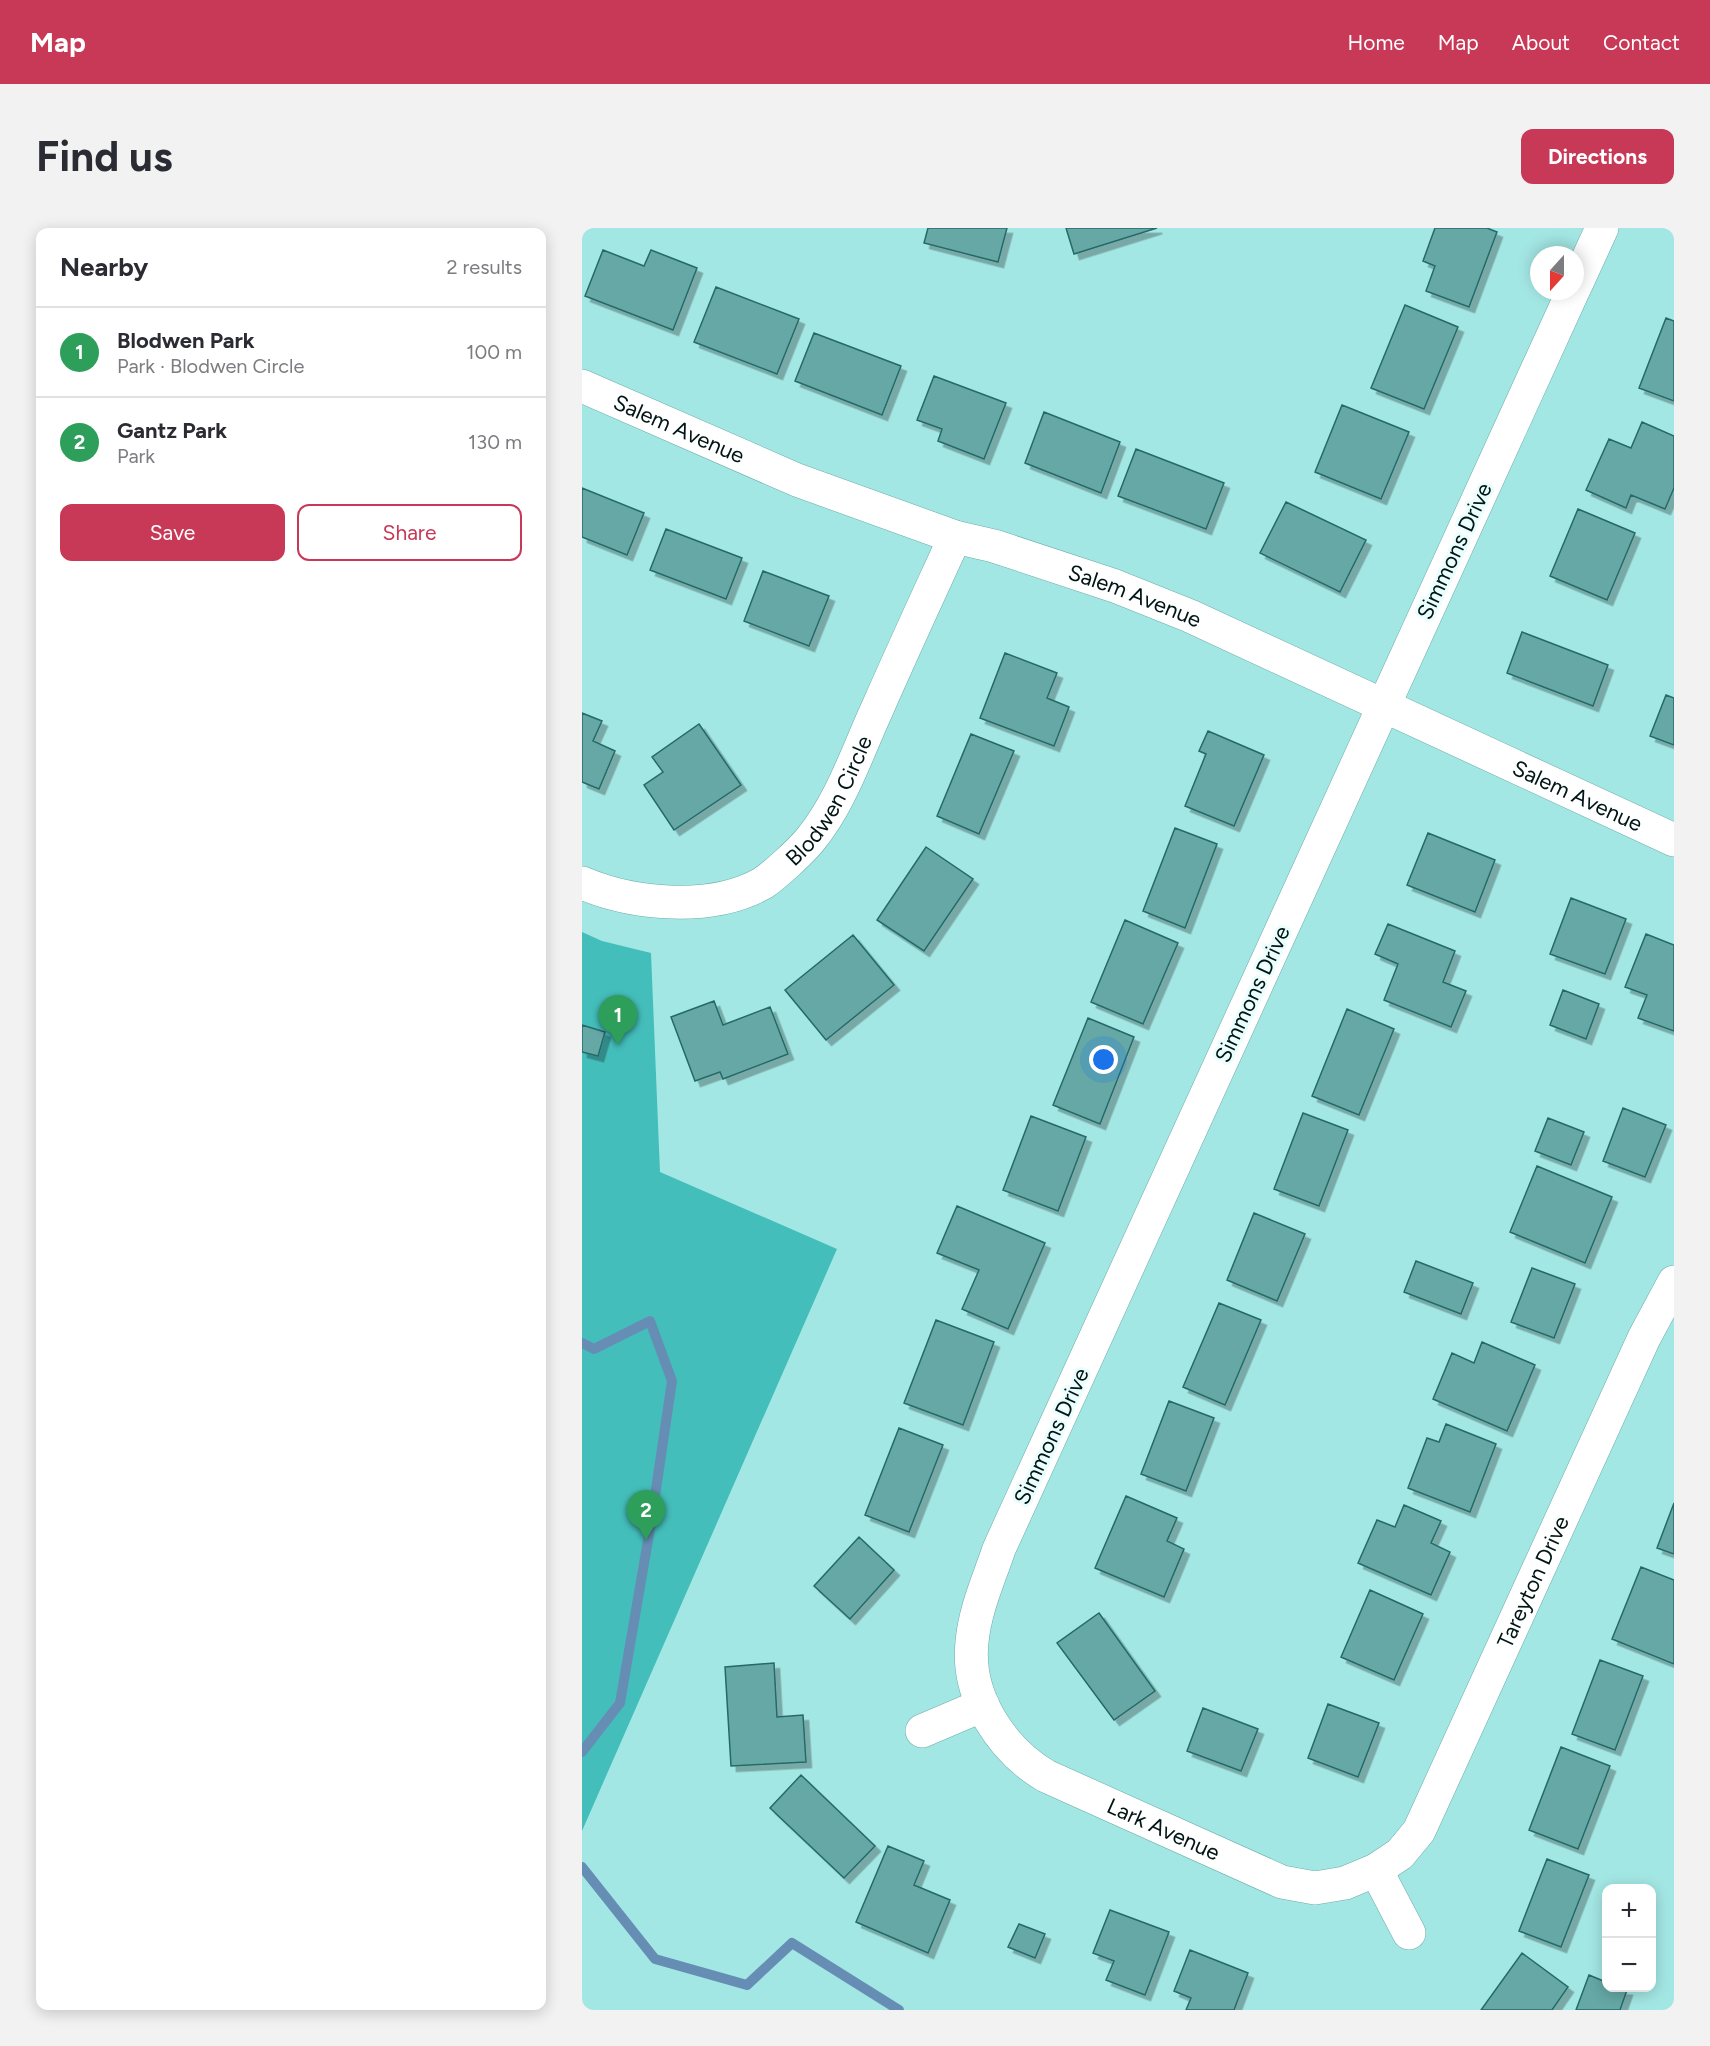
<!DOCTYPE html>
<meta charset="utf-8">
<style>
:root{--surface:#fff;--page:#f2f2f3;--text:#2b2b33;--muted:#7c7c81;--line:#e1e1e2;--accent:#c83857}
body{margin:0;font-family:Figtree,sans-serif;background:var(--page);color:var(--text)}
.controls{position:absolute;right:18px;bottom:18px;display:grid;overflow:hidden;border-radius:12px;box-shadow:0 3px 15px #0003}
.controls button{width:54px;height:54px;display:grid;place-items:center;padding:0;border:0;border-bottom:2px solid var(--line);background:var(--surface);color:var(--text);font:30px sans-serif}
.compass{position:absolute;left:948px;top:18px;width:54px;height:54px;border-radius:50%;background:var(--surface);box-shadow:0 3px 15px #0003;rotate:201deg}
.you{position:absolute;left:522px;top:832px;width:21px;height:21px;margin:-15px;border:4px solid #fff;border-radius:50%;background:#1a73e8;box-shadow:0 0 0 9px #1a73e833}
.badge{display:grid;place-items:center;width:39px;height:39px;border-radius:50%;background:var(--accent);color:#fff;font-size:20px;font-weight:700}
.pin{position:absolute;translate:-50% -50px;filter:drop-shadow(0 2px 3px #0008)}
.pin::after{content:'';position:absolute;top:32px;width:21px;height:18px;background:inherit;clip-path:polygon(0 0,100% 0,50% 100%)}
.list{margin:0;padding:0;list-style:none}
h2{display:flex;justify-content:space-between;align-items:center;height:78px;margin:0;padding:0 24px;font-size:26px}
h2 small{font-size:20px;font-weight:400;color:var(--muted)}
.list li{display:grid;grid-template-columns:39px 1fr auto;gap:18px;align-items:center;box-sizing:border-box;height:90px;padding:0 24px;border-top:2px solid var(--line)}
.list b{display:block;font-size:22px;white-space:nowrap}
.list p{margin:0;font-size:20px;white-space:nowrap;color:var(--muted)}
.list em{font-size:20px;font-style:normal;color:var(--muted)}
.actions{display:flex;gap:12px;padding:18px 24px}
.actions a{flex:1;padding:14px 0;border:2px solid var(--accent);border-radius:12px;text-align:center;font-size:21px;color:var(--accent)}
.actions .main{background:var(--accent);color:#fff}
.map{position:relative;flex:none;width:1092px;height:1782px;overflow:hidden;border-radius:12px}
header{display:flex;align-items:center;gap:36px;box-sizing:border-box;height:84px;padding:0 30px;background:var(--accent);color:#fff}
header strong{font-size:28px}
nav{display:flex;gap:33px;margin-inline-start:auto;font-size:21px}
.intro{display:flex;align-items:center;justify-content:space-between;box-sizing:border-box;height:144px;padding:0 36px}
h1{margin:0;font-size:42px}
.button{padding:15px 27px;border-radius:12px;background:var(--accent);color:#fff;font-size:21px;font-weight:700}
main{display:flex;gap:36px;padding:0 36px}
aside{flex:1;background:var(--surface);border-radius:12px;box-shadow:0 3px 15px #0003}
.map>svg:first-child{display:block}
.green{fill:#44bebb}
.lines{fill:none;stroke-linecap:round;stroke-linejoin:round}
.stream{stroke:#668eb5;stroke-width:10}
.building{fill:#65a8a5;stroke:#256a68;stroke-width:1.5;filter:url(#shadow)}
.minor-casing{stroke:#6aadaa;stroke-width:34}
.minor{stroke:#fff;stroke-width:33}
.labels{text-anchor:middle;stroke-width:6;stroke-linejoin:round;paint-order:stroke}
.street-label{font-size:22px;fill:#001514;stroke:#eafefd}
</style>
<header>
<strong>Map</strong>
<nav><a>Home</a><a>Map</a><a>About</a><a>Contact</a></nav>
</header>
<div class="intro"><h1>Find us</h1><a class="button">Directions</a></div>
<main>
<aside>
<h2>Nearby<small>2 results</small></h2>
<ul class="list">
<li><span class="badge" style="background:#2e9e5b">1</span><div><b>Blodwen Park</b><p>Park · Blodwen Circle</p></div><em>100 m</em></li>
<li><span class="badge" style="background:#2e9e5b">2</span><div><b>Gantz Park</b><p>Park</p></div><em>130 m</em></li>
</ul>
<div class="actions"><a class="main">Save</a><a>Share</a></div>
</aside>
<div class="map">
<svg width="1092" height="1782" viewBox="0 0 1092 1782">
<defs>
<filter id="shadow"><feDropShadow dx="5.5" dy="5.5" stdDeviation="0" flood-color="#0004"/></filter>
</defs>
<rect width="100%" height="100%" fill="#a3e7e4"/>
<path class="green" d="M 0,704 L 20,713 L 69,725 L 78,944 L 255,1021 L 0,1603 Z"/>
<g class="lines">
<path class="stream" d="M 0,1115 L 12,1121 L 68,1093 L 90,1153 L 69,1295 L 38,1475 L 0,1524
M 0,1639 L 73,1731 L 165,1757 L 210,1715 L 317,1782"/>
</g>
<path class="building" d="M 346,0 L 425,0 L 416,34 L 342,15 Z
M 484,0 L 575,0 L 492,26 Z
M 853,0 L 905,0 L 915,4 L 887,79 L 844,63 L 853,38 L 841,33 Z
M 21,22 L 62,38 L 69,22 L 115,40 L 91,102 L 3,68 Z
M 134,59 L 217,91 L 195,146 L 112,114 Z
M 823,77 L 876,99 L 842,181 L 789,160 Z
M 1084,90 L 1092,93 L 1092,173 L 1057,160 Z
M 232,105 L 319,138 L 300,187 L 213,153 Z
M 352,148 L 424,175 L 402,231 L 356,213 L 360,201 L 335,192 Z
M 760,177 L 827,204 L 799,271 L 733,244 Z
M 462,184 L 538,214 L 519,265 L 443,235 Z
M 1060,194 L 1092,208 L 1092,260 L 1083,281 L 1049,267 L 1044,280 L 1004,262 L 1027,211 L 1049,220 Z
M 554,221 L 642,255 L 624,301 L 536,268 Z
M 0,260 L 62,285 L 45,327 L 0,309 Z
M 704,274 L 784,312 L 758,364 L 678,325 Z
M 996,281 L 1053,305 L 1025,372 L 968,348 Z
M 84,301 L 160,330 L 144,371 L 68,342 Z
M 181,343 L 247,368 L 227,418 L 162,393 Z
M 940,404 L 1026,437 L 1011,478 L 925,445 Z
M 423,425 L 475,445 L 465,470 L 487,479 L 472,518 L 398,490 Z
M 1084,467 L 1092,470 L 1092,517 L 1068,508 Z
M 0,485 L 20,493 L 11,513 L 33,523 L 17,561 L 0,554 Z
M 117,496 L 159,557 L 92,602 L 62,557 L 81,544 L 70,529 Z
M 626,503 L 682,527 L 652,598 L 603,578 L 624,526 L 617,523 Z
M 389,506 L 432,523 L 397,606 L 355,588 Z
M 593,600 L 635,616 L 603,700 L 561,683 Z
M 846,605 L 913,632 L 893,684 L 825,657 Z
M 344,619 L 391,651 L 342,723 L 295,692 Z
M 989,670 L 1044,691 L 1023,746 L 968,726 Z
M 543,692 L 596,715 L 561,796 L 509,774 Z
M 806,696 L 873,723 L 861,754 L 884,763 L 869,799 L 802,772 L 816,736 L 793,726 Z
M 1064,706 L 1092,717 L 1092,803 L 1056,790 L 1065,767 L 1043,759 Z
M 271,707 L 312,757 L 244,812 L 203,762 Z
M 981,762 L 1017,776 L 1004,811 L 968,797 Z
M 132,773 L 141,797 L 188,779 L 206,826 L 141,851 L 138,844 L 113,853 L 89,789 Z
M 765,781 L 812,801 L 777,887 L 730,868 Z
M 506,790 L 552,809 L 518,896 L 471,877 Z
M 0,797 L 23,804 L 16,828 L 0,824 Z
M 1041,880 L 1084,897 L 1063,949 L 1021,933 Z
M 721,885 L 766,902 L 737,978 L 692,961 Z
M 449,888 L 504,909 L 476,983 L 421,962 Z
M 966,890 L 1002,904 L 989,937 L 953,923 Z
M 955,938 L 1030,969 L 1003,1035 L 928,1004 Z
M 375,978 L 463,1015 L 426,1101 L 380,1081 L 397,1042 L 355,1025 Z
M 672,985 L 723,1006 L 695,1073 L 645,1052 Z
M 834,1033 L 891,1055 L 879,1086 L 822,1064 Z
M 950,1040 L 993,1056 L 972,1110 L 929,1094 Z
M 637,1075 L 679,1092 L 643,1177 L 601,1159 Z
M 354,1092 L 412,1114 L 381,1197 L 322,1175 Z
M 900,1114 L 953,1137 L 925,1203 L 851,1171 L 870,1125 L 892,1135 Z
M 587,1173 L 632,1190 L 604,1263 L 559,1246 Z
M 864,1196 L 914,1216 L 888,1284 L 826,1260 L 845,1210 L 857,1214 Z
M 317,1200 L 361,1217 L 327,1304 L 283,1287 Z
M 544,1268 L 595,1290 L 585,1313 L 602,1321 L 582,1369 L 513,1340 Z
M 1092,1275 L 1092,1326 L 1075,1320 Z
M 822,1277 L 859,1293 L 849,1315 L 868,1324 L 849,1367 L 776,1335 L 795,1292 L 813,1299 Z
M 277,1309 L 312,1342 L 268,1391 L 232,1358 Z
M 1059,1339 L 1092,1352 L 1092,1436 L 1030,1411 Z
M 788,1362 L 841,1386 L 812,1452 L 759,1429 Z
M 517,1385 L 573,1463 L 532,1492 L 475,1415 Z
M 1018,1432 L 1061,1448 L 1033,1522 L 990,1506 Z
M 192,1435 L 195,1489 L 221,1487 L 224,1534 L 149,1538 L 143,1439 Z
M 746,1476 L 797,1495 L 776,1549 L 726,1530 Z
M 621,1480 L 676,1501 L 659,1543 L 605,1523 Z
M 979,1519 L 1028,1538 L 996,1621 L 947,1602 Z
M 219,1547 L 293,1618 L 262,1650 L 188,1580 Z
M 306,1618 L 342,1633 L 332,1657 L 368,1672 L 346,1725 L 274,1694 Z
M 965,1631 L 1007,1647 L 979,1719 L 937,1703 Z
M 528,1682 L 587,1704 L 563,1767 L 524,1752 L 532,1733 L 511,1725 Z
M 437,1696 L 463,1706 L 453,1730 L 426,1719 Z
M 608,1722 L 666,1745 L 652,1782 L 604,1782 L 609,1770 L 592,1763 Z
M 940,1725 L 986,1759 L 970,1782 L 899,1782 Z
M 1007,1747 L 1024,1754 L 1024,1760 L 1045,1762 L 1038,1782 L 994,1782 Z"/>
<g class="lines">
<g class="minor-casing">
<g id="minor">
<path d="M 993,59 L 1020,0"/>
<path id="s1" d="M 991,63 L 417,1321 C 407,1351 393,1381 390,1414 C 384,1468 419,1521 464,1548 L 700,1654 L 733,1660 L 763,1655 L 794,1642 L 818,1626 L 837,1603 L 1062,1110 L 1092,1054"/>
<path id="s2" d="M 0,158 L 215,252 L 373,309 L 412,318 L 533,358 L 608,388 L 1092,612"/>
<path id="s3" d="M 0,655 C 52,677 130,684 181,655 C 193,647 218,624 228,612 C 259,575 276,522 296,479 C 321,422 347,366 373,309"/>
<path d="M 340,1503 L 401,1477"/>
<path d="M 794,1642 L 827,1705"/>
</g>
</g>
<use href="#minor" class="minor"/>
</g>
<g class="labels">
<g class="street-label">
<text dy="8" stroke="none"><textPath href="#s2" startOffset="106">Salem Avenue</textPath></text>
<text transform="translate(872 323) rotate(-65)" y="8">Simmons Drive</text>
<text dy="8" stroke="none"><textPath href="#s2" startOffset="592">Salem Avenue</textPath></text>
<text dy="8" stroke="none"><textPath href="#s2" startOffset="1078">Salem Avenue</textPath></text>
<text dy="8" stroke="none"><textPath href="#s3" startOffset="294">Blodwen Circle</textPath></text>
<text transform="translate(670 766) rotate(-65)" y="8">Simmons Drive</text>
<text transform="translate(469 1208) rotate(-65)" y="8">Simmons Drive</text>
<text dy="8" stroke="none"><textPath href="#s1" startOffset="2330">Tareyton Drive</textPath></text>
<text dy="8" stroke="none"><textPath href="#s1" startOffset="1770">Lark Avenue</textPath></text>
</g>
</g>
</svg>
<div class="controls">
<button>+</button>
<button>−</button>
</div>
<svg class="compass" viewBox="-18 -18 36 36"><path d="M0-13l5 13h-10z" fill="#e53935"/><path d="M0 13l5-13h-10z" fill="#7c7c81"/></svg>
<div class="you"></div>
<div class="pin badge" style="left:36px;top:817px;background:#2e9e5b">1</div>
<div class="pin badge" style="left:64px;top:1312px;background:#2e9e5b">2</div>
</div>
</main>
